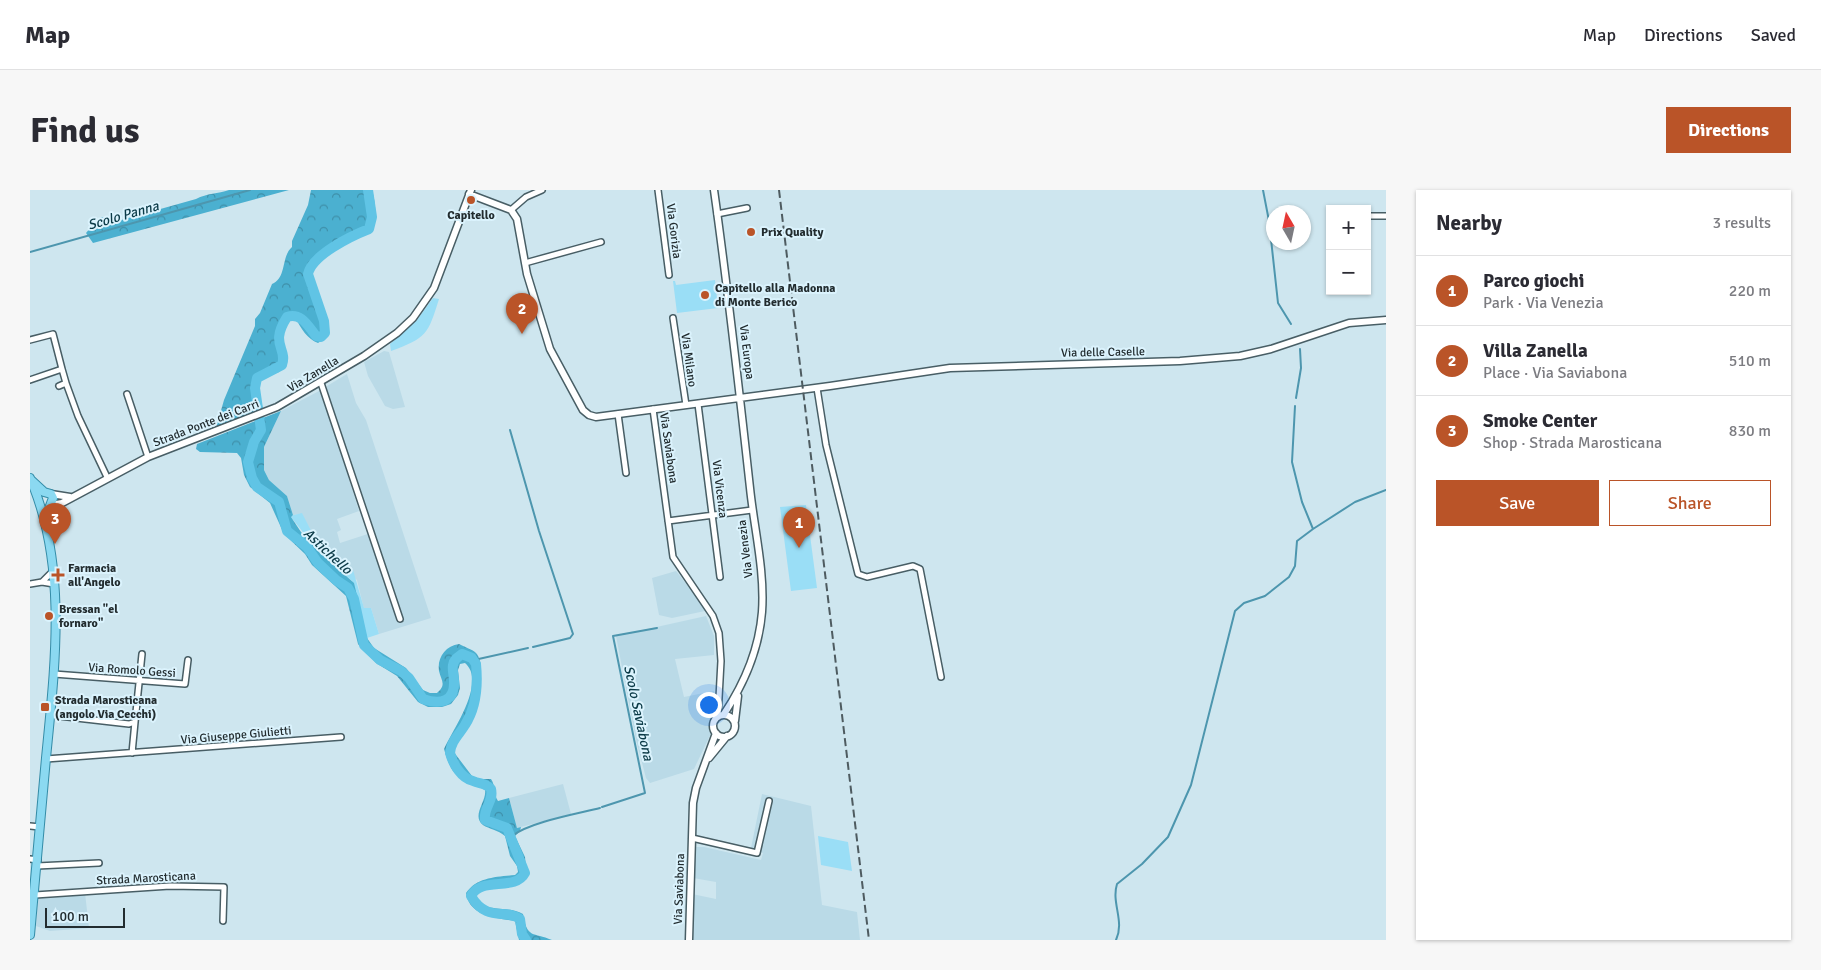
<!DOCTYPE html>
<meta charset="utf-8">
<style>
:root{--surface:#fff;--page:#f7f7f7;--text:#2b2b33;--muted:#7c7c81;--line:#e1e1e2;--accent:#ba5428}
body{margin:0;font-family:Signika,sans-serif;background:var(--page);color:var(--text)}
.controls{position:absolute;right:15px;top:15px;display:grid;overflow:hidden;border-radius:0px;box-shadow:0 1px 4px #0004}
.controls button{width:45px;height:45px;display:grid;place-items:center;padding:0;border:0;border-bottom:1px solid var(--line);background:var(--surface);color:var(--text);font:25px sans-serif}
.compass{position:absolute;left:1236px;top:15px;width:45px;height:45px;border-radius:50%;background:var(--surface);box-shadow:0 1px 4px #0004;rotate:351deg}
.scale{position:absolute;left:15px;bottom:12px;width:80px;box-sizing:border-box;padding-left:5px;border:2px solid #222c2f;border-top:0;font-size:14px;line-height:18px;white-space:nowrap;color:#222c2f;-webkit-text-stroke:4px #dbf3fd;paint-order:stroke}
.you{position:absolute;left:678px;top:514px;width:18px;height:18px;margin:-12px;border:4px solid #fff;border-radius:50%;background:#1a73e8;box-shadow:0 0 0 8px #1a73e833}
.badge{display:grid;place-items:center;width:32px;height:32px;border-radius:50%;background:var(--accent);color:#fff;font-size:16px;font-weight:700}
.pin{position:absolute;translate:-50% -41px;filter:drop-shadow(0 1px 2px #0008)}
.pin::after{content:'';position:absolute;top:26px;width:18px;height:15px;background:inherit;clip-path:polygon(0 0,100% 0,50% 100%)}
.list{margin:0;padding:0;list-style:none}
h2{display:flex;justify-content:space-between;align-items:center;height:65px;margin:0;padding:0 20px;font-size:21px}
h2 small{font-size:16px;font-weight:400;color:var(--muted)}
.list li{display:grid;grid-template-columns:32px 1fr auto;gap:15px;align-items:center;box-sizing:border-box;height:70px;padding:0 20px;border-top:1px solid var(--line)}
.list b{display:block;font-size:19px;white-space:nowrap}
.list p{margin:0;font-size:16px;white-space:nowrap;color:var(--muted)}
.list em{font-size:16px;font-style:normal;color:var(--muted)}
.actions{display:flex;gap:10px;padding:15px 20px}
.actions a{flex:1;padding:11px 0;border:1px solid var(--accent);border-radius:0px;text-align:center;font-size:18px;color:var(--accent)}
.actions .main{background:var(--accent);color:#fff}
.map{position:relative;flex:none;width:1356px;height:750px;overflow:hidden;border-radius:0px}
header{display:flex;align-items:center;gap:30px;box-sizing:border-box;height:70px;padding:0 25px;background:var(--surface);border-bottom:1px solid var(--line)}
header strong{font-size:24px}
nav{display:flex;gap:28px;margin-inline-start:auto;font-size:18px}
.intro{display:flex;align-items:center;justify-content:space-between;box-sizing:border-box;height:120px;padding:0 30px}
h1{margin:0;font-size:35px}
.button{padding:12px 22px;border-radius:0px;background:var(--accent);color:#fff;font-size:18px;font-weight:700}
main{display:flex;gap:30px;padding:0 30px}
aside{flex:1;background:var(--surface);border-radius:0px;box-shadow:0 1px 4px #0004}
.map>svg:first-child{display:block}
.built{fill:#badae7}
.green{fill:#9adef6}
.forest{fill:url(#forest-crowns)}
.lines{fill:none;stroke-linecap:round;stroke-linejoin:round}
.stream{stroke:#4d96ae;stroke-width:2}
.river{stroke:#60c4e5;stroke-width:10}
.minor-casing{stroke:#485e65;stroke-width:8}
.tertiary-casing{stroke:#485e65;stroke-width:9}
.primary-casing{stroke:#348ca7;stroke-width:10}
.minor{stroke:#fff;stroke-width:5}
.tertiary{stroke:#fff;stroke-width:6}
.primary{stroke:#8bd9f1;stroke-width:8}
.rail{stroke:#4e5b60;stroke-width:2;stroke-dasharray:8 4;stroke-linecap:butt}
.poi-dot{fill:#ba5428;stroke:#dbf3fd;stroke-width:2}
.labels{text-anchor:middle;stroke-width:4;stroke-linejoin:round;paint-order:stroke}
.poi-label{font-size:12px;font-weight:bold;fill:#222c2f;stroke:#dbf3fd;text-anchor:start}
.street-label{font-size:12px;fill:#222c2f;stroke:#dbf3fd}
.water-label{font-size:14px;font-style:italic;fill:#0b3a47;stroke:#dbf3fd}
</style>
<header>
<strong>Map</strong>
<nav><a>Map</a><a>Directions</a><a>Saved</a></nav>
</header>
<div class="intro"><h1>Find us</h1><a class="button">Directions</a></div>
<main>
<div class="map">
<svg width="1356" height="750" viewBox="0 0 1356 750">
<defs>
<pattern id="forest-crowns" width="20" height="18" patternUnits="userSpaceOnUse" patternTransform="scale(1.25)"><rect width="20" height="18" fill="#4bb0d0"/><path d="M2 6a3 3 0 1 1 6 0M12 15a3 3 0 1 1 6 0" fill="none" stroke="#3e8fa9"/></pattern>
</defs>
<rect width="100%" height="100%" fill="#cee6ef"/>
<path class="built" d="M 354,161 L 359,162 L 375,217 L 363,219 L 355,216 L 338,186 L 334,172 Z
M 317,184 L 326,213 L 336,230 L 401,428 L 349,444 L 341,418 L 334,419 L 327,390 L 291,360 L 272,324 L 263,325 L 257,306 L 239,290 L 234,280 L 234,257 L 251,221 L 291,200 L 329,321 L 307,329 L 311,340 L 307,342 L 310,353 L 344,342 L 297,200 L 297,196 Z
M 646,381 L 676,419 L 675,421 L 642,428 L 629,425 L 622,388 Z
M 676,426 L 684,446 L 684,465 L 645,469 L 654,507 L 684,501 L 685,535 L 664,579 L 620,593 L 616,588 L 606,550 L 586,446 Z
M 533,594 L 541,624 L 487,638 L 479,608 Z
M 732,604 L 781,616 L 792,715 L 827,722 L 830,750 L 662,750 L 662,704 L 686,709 L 686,692 L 663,688 L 665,657 L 674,657 L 731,670 L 733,663 L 721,658 Z
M 55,703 L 59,738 L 20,741 L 6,736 L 8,706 Z"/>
<path class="green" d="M 685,90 L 688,118 L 647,123 L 643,91 L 645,91 L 646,95 Z
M 403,108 L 409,109 C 398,144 397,148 361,161 L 360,154 L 387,130 Z
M 776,315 L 787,398 L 761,401 L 750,317 Z
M 272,323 L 291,360 L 316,381 L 323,380 L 334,418 L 341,418 L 349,444 L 337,448 L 322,391 L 289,362 L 260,326 Z
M 788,646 L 818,652 L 822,681 L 791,675 Z"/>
<path class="forest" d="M 199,0 L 259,0 L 63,53 L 56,43 L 62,36 L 70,34 L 69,28 L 75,27 L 77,34 L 166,9 C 177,3 188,4 199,0 Z
M 281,0 L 342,0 C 345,10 349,34 339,42 C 335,44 328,45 324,47 C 308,54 294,65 282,77 C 277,92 306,126 294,149 L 288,153 C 277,149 271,138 266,129 L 259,127 C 250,145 252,156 256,174 L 249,182 L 232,189 L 228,195 L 233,220 L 186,238 L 194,210 L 225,136 L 225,129 L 230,123 L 242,94 C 257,88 251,66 262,57 L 262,51 L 278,15 Z
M 251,221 L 234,257 L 234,280 L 239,290 L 257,306 L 263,325 L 261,327 L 271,342 L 289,362 L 324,393 L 337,448 L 344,458 L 376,478 L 393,500 L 400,503 L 407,503 C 417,495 411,490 409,481 C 407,468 415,456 429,454 C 434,457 442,459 446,463 C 458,475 445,521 439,535 C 435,545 424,549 423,561 L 442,586 L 450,589 L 461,589 C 466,596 463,604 468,611 L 479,608 L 487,638 L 491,637 L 490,641 L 485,646 L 495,667 L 497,689 L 449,698 L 445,701 L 444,707 C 456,724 478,715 493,724 C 497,749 503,742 522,750 L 489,750 L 485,731 C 466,728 439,726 436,703 C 447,687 466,687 485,685 L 488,682 L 487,676 L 480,666 L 475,646 C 468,640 459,639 453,635 C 441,626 457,611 455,600 C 429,587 423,590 414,559 C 423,539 457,492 435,473 L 430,474 L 428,480 L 430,498 L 428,505 L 421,514 L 412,517 L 398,517 L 388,512 L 367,486 L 346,473 L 328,454 L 316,406 L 282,375 L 275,364 L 254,344 L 240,313 L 220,297 L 214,285 L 211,268 L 207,263 L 170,262 L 166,259 L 167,254 Z"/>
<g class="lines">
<path class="stream" d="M 1233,0 L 1239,31 L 1248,113 L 1261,134
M 0,62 L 220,0
M 1266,208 L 1271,178 L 1270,159
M 1265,216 L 1262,272 L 1272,312 L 1283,339 L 1325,312 L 1356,300
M 480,240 L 509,341 L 543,444 L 540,448 L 503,457
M 444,470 L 498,458
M 572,617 L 615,603 L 583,446 L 627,438
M 482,646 C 500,632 546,624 570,618
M 1086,750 C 1095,731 1081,713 1087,694 L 1112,674 L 1138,647 L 1161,595 L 1205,421 L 1214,413 L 1235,406 L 1259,387 L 1265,376 L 1267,351 L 1283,339"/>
<path class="river" d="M 338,0 L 342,27 L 339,39 C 321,46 282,65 278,84 L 294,131 L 295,143 L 291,147 L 286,146 C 278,136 271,122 257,127 C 239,155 258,158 252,175 L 227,188 L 225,198 L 231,240 L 224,252 L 218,272 L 222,288 L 227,297 L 249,312 L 257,341 L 277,357 L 288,373 L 306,390 L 318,398 L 324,409 L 334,455 L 350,470 L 371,481 L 379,488 L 393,509 C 410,515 425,512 424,491 C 424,486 422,480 423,475 C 424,469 428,467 432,464 L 442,468 L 446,474 C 448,494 446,518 435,535 C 429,545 421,551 420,563 C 423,574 431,588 443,591 C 450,594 456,593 461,599 C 464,611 453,618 455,630 L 477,638 L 495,683 C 485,702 451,686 441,706 C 457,733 476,718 490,729 L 492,744 L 496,750"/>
<g class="minor-casing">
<path id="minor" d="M 628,0 L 639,85
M 481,20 L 496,7 L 512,0
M 687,24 L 717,18
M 1337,26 L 1356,26
M 495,73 L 571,52
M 643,128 L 656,215
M 0,150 L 23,144 L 32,179 L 0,190
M 36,193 L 48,226 L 77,287
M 291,193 L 370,429
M 29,196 L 36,193 L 32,179
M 787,198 L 796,255 L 828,384 L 837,387 L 883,376 L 890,379 L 911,487
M 97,204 L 118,267
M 668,214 L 690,387
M 623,219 L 643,367 L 683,426 L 689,443 L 691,471 L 688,526
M 588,224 L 596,283
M 638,331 L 722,320
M 12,392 L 23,381
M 0,394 L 12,392 L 24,394
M 24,484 L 155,494 L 158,470
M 20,525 L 99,534 L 105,532 L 112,464
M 102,563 L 105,532
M 16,569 L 311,547
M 0,636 L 10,637
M 662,648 L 727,663 L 739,611
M 0,669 L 8,670
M 7,676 L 69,673
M 5,705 L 140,696 L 194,697 L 193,731"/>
</g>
<g class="tertiary-casing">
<path id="tertiary" d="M 684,0 C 698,99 709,198 720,298 C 724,338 735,381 732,422 C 729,459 714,494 694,524
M 439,4 L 481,20 L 487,29 L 497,84 L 520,159 L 553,220 L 559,225 L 566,227 L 800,196 L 920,178 L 1150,171 L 1210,166 L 1241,159 L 1319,133 L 1356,130
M 21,304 L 40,307
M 21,315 L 32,313 L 118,267 L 247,217 L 334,166 L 367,143 L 383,128 L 404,98 L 441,0
M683 536a11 11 0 1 1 22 0a11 11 0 1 1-22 0Z
M 705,531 L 708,506
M 679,568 L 697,546
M 659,750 L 663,613 L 666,598 L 686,543"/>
</g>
<g class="primary-casing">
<path id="primary" d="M 0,288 C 38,375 25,476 16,568 C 11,627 5,686 0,745
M 1,290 L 14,302 L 21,304 L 23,308 L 15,329"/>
</g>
<use href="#minor" class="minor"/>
<use href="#tertiary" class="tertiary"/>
<use href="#primary" class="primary"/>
<path class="rail" d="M 749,0 L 839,750"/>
</g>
<g class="poi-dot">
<circle cx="441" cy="10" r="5"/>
<circle cx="721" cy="42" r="5"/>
<circle cx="675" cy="105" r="5"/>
<path d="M25.5 377.5h5v5h5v5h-5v5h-5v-5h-5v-5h5z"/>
<circle cx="19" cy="426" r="5"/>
<rect x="10" y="512" width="10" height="10" rx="2.5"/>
</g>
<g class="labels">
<g class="poi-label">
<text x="441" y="29" text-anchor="middle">Capitello</text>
<text x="731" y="46">Prix Quality</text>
<text x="685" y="102">Capitello alla Madonna<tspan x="685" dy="14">di Monte Berico</tspan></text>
<text x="38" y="382">Farmacia<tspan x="38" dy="14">all'Angelo</tspan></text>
<text x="29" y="423">Bressan "el<tspan x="29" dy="14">fornaro"</tspan></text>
<text x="25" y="514">Strada Marosticana<tspan x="25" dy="14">(angolo Via Cecchi)</tspan></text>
</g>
<g class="street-label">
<text transform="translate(644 41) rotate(83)" y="4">Via Gorizia</text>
<text transform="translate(717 162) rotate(83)" y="4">Via Europa</text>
<text transform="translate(1073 162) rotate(-1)" y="4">Via delle Caselle</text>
<text transform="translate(659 170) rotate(82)" y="4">Via Milano</text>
<text transform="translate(283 184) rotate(-31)" y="4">Via Zanella</text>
<text transform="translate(176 233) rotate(-21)" y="4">Strada Ponte dei Carri</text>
<text transform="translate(639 258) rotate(82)" y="4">Via Saviabona</text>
<text transform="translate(690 299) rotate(83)" y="4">Via Vicenza</text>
<text transform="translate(715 359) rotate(-97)" y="4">Via Venezia</text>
<text transform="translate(102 480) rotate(4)" y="4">Via Romolo Gessi</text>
<text transform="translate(206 545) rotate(-5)" y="4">Via Giuseppe Giulietti</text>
<text transform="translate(116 688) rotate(-3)" y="4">Strada Marosticana</text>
<text transform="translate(649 699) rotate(-88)" y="4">Via Saviabona</text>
</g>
<g class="water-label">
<text transform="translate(93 25) rotate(-16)" y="5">Scolo Panna</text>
<text transform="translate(298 361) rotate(43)" y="5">Astichello</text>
<text transform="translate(609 523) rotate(78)" y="5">Scolo Saviabona</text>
</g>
</g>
</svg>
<div class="controls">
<button>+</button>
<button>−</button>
</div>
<svg class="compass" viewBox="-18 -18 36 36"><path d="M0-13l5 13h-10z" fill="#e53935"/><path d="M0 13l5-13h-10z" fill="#7c7c81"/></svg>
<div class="scale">100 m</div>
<div class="you"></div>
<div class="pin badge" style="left:769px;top:358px">1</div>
<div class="pin badge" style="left:492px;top:144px">2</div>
<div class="pin badge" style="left:25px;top:354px">3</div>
</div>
<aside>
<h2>Nearby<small>3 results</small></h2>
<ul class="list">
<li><span class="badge">1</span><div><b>Parco giochi</b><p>Park · Via Venezia</p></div><em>220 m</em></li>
<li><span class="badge">2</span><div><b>Villa Zanella</b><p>Place · Via Saviabona</p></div><em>510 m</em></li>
<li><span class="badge">3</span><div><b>Smoke Center</b><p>Shop · Strada Marosticana</p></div><em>830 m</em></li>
</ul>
<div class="actions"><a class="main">Save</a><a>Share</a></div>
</aside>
</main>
